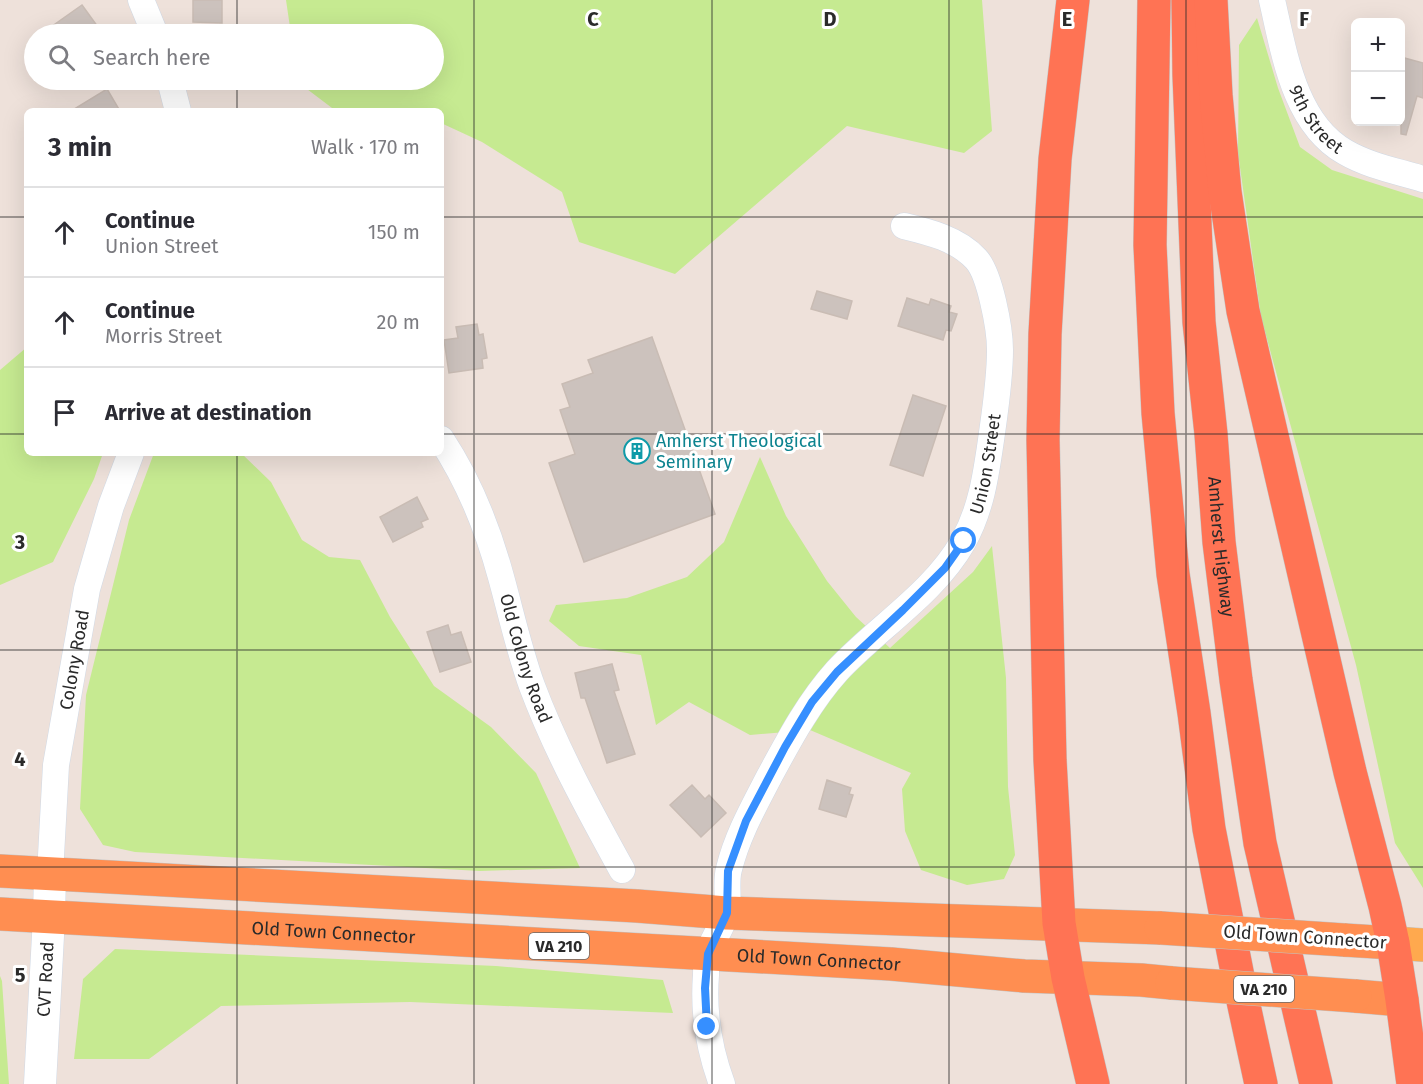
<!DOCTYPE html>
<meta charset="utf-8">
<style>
:root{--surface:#fff;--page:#f7f7f7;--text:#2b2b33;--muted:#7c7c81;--line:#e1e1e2}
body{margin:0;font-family:"Fira Sans",sans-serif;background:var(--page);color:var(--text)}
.controls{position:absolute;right:18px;top:18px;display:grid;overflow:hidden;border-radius:9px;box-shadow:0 6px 24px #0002}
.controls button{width:54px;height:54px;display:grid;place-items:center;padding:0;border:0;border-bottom:2px solid var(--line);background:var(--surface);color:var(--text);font:30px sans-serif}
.stop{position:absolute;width:18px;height:18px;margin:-14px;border:4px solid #368fff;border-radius:50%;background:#fff}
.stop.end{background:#368fff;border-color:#fff;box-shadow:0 2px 6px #0008}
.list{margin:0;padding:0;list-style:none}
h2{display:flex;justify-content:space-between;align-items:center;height:78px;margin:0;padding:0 24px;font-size:26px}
h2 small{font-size:20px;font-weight:400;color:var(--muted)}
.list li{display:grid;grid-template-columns:39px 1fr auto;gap:18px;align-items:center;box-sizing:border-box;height:90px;padding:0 24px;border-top:2px solid var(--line)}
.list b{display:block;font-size:22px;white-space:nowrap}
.list p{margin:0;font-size:20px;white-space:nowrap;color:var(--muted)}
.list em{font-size:20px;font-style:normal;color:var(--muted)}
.icon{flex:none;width:33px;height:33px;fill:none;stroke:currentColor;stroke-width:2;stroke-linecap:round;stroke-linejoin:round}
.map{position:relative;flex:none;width:1423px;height:1084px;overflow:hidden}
.search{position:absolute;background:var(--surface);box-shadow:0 6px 24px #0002;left:24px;top:24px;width:420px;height:66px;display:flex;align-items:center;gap:15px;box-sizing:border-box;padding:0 21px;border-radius:33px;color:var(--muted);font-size:22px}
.panel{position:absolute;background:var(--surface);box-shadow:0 6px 24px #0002;left:24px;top:108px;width:420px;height:348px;border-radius:9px}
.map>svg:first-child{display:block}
.green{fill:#c6ea91}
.building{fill:#ccc2bd;stroke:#c9bcb4;stroke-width:1.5}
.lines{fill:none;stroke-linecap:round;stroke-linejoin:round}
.minor-casing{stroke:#d0d9e5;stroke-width:27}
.tertiary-casing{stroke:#d0d9e5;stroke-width:33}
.primary-casing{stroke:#c3c3c3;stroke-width:34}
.trunk-casing{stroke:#c3c3c3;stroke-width:34}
.motorway-casing{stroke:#c3c3c3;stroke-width:34}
.minor{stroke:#fff;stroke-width:26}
.tertiary{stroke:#fff;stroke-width:32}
.primary{stroke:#ffa94e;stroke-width:33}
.trunk{stroke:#ff8e51;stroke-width:33}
.motorway{stroke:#ff7354;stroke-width:33}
.trunk-bridge-casing{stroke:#c3c3c3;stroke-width:34;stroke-linecap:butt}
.trunk-bridge{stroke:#ff8e51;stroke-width:33}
.route{stroke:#368fff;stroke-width:8}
.grid{fill:none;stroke:#2a2a2a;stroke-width:1.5;stroke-opacity:0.55}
.labels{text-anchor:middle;stroke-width:6;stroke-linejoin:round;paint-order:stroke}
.shield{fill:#fff;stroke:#6a6a6a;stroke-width:1.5}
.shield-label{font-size:16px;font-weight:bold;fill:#2a2a2a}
.street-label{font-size:18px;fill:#2a2a2a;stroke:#fff}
.culture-label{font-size:18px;fill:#0d838f;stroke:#fff;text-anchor:start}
.grid-label{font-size:20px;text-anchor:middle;font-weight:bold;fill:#2a2a2a;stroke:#fff;stroke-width:6;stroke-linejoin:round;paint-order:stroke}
</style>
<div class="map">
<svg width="1423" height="1084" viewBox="0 0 1423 1084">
<rect width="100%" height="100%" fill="#eee1da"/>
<path class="green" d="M 286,0 L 982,0 L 992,131 L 964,153 L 847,126 L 675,274 L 579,242 L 562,192 L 482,142 L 441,123 L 441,111 L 336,111 L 299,83 L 298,80 L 434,80 L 434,34 L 291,34 Z
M 1257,18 L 1278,88 L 1300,147 L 1332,170 L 1423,199 L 1423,888 L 1395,843 L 1356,665 L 1261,317 L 1238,153 L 1239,45 Z
M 27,347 L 27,453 L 103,453 L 94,479 L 53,562 L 0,585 L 0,370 Z
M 154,453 L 241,453 L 271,482 L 302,540 L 329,557 L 360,560 L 390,617 L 434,686 L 491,727 L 536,773 L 580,868 L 480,871 L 135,852 L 103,845 L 80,809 L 86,695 L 129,520 Z
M 760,457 L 786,516 L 827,581 L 856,617 L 890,648 L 973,572 L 992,546 L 1006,678 L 1008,787 L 1015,855 L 1004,879 L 967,885 L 921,870 L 905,831 L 902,789 L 911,773 L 810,730 L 750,735 L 689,702 L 656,725 L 641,655 L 579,646 L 549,621 L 556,605 L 627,598 L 687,577 L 724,542 Z
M 115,949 L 496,966 L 663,980 L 673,1013 L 410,1002 L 221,1006 L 149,1059 L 74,1059 L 83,979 Z
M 0,976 L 2,981 L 9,1084 L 0,1084 Z"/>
<path class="building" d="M 193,0 L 222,0 L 222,23 L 193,22 Z
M 82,5 L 103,34 L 41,34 Z
M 1401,57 L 1423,63 L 1423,98 L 1417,96 L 1406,135 L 1401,134 Z
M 107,89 L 120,111 L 71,111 Z
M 817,291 L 852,301 L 847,319 L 811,309 Z
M 907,298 L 929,305 L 931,299 L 951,306 L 949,312 L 957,314 L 951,331 L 946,330 L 943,340 L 898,326 Z
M 477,324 L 479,335 L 483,334 L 487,358 L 482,359 L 483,368 L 449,373 L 444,340 L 458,338 L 456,327 Z
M 652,337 L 715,514 L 584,562 L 549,463 L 575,454 L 560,410 L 570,407 L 562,384 L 593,373 L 588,360 Z
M 913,395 L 946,406 L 923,476 L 890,465 Z
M 417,497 L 428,519 L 421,522 L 423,527 L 393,542 L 380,517 Z
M 448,625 L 451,635 L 461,632 L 471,662 L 440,672 L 427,632 Z
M 612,664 L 619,690 L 614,691 L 635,754 L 607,763 L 585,698 L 581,698 L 575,673 Z
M 827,780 L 851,788 L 849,794 L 853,795 L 846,817 L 819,809 Z
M 692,785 L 705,799 L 709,795 L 726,813 L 701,837 L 670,805 Z"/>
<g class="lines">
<g class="minor-casing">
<g id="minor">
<path d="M 141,0 L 155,34"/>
<path id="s1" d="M 1272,0 C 1284,52 1294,123 1345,152 C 1369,166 1397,171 1423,179"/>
<path d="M 170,80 L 178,111"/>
<path id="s2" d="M 441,439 C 468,480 488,529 501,577 C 511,613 519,650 532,686 C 556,750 589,810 622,870"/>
<path id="s3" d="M 50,874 L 56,765 L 87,589 L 111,506 L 131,453"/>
<path id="s4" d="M 722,1084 C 709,1049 703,1013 706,975 C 706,969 706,962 708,955 C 711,941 722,928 726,914 C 730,900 725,883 729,869 C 737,836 754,806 769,777 C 789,740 809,702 837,671 C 878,627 933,594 963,542 C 981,510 986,475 991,440 C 995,411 1000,380 1000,350 C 1000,329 990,274 976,259 C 958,239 929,232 904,226"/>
</g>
</g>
<g class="tertiary-casing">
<g id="tertiary">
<path id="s5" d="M 40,1084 L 49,917 L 50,874"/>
</g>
</g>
<g class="primary-casing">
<path id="primary" d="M 1393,943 L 1423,945"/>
</g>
<g class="trunk-casing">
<g id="trunk">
<path d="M 0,871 L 637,906 L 727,913 L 1161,928"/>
<path id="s6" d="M 0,914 L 891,964 L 1024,976 L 1141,980 L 1172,983"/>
<path d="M 1344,940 L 1393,943"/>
<path d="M 1355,996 L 1402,1000"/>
</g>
</g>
<g class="motorway-casing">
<g id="motorway">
<path d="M 1073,0 L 1055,159 L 1045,334 L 1043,440 L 1050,760 L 1059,923 L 1068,978 L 1093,1084"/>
<path d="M 1154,0 L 1150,245 L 1158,413 L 1173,574 L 1194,713 L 1209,829 L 1240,987 L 1261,1084"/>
<path id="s7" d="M 1188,0 L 1189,75 L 1199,322 L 1211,434 L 1219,542 L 1236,680 L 1260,843 L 1316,1084"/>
<path d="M 1211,0 L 1216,95 L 1225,192 L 1243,311 L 1350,772 L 1385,906 L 1393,943 L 1402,1000 L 1413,1084"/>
</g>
</g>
<use href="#minor" class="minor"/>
<use href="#tertiary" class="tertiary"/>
<use href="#primary" class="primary"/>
<use href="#trunk" class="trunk"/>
<use href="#motorway" class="motorway"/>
<g class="trunk-bridge-casing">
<path id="trunk-bridge" d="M 1161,928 L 1344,940
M 1172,983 L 1355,996"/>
</g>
<use href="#trunk-bridge" class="trunk-bridge"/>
</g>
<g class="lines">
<path class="route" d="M 707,1027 L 705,988 L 708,954 L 727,913 L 728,871 L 746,821 L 785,747 L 812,702 L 837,672 L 903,610 L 945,568 L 964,541"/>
</g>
<path class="grid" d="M 237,0 L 237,34M 474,0 L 474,1084M 712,0 L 712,1084M 949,0 L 949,1084M 1186,0 L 1186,1084M 237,80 L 237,111M 0,217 L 27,217M 441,217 L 1423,217M 0,434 L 27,434M 441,434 L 1423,434M 237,453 L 237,1084M 0,650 L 1423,650M 0,867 L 1423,867"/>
<defs>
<g id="building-ring" transform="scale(1.35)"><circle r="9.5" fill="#fff" stroke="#0f9aa8" stroke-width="1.5"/><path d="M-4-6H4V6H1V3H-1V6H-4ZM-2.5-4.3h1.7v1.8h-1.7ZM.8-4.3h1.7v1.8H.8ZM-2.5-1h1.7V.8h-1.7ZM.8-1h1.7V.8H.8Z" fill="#0f9aa8"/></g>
</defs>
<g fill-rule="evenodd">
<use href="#building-ring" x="637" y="451"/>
</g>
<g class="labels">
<g class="shield">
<rect x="529" y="933" width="60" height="26" rx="4.5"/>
<rect x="1234" y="976" width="60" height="26" rx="4.5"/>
</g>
<g class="shield-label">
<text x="559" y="952">VA 210</text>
<text x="1264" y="995">VA 210</text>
</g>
<g class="street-label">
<text dy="6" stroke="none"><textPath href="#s1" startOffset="129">9th Street</textPath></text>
<text dy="6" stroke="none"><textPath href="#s4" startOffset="711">Union Street</textPath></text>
<text dy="6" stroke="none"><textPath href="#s7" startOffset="548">Amherst Highway</textPath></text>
<text dy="6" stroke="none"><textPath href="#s2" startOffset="236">Old Colony Road</textPath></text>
<text dy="6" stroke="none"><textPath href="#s3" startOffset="216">Colony Road</textPath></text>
<text dy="6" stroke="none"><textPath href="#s6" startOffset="334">Old Town Connector</textPath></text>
<text transform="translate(1305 937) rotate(4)" y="6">Old Town Connector</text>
<text dy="6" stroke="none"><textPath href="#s6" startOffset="820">Old Town Connector</textPath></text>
<text dy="6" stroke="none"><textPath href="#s5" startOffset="105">CVT Road</textPath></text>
</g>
<g class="culture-label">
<text x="656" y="447">Amherst Theological<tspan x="656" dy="21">Seminary</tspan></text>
</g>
</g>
<g class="grid-label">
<text x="593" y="26">C</text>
<text x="830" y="26">D</text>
<text x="1067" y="26">E</text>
<text x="1304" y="26">F</text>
<text x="20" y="549">3</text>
<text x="20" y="766">4</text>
<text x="20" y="982">5</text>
</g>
</svg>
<div class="controls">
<button>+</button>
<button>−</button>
</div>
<div class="stop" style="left:964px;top:541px"></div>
<div class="stop end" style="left:707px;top:1027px"></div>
<div class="search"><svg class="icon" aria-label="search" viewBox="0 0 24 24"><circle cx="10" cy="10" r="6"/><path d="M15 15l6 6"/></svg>Search here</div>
<section class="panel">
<h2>3 min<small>Walk · 170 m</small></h2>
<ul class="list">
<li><svg class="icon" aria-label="ahead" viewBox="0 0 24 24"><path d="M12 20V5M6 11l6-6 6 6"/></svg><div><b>Continue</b><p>Union Street</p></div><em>150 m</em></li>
<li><svg class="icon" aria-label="ahead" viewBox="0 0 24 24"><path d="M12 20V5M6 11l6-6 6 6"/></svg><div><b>Continue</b><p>Morris Street</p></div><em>20 m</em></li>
<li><svg class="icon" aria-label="arrive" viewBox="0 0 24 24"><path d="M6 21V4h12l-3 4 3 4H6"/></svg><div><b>Arrive at destination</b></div></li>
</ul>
</section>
</div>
